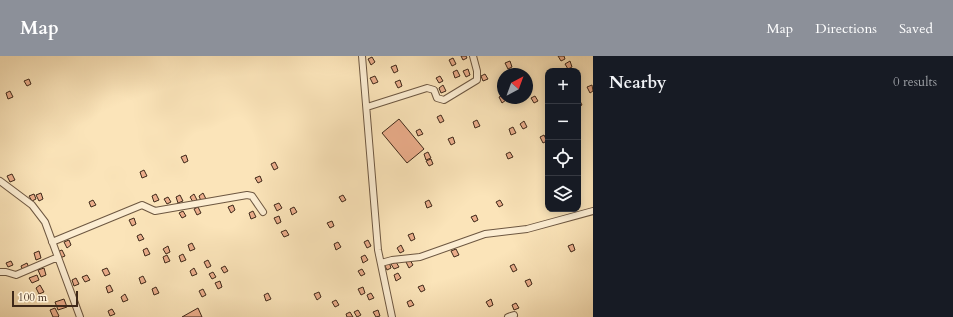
<!DOCTYPE html>
<meta charset="utf-8">
<style>
:root{--surface:#171b24;--page:#242831;--text:#f1f3f6;--muted:#9ea1a6;--line:#363941;--accent:#8c9099}
body{margin:0;font-family:Cardo,serif;background:var(--page);color:var(--text)}
.controls{position:absolute;right:12px;top:12px;display:grid;overflow:hidden;border-radius:8px;box-shadow:0 2px 10px #0003}
.controls button{width:36px;height:36px;display:grid;place-items:center;padding:0;border:0;border-bottom:1px solid var(--line);background:var(--surface);color:var(--text);font:20px sans-serif}
.compass{position:absolute;left:497px;top:12px;width:36px;height:36px;border-radius:50%;background:var(--surface);box-shadow:0 2px 10px #0003;rotate:41deg}
.scale{position:absolute;left:12px;bottom:10px;width:66px;box-sizing:border-box;padding-left:4px;border:2px solid #3e2819;border-top:0;font-size:11px;line-height:14px;white-space:nowrap;color:#3e2819;-webkit-text-stroke:3px #fcedd2;paint-order:stroke}
.list{margin:0;padding:0;list-style:none}
h2{display:flex;justify-content:space-between;align-items:center;height:52px;margin:0;padding:0 16px;font-size:17px}
h2 small{font-size:13px;font-weight:400;color:var(--muted)}
.icon{flex:none;width:22px;height:22px;fill:none;stroke:currentColor;stroke-width:2;stroke-linecap:round;stroke-linejoin:round}
.map{position:relative;flex:none;width:593px;height:261px;overflow:hidden}
header{display:flex;align-items:center;gap:24px;box-sizing:border-box;height:56px;padding:0 20px;background:var(--accent);color:#fff}
header strong{font-size:19px}
nav{display:flex;gap:22px;margin-inline-start:auto;font-size:14px}
main{display:flex}
aside{flex:1;background:var(--surface)}
.map>svg:first-child{display:block}
.building{fill:#ebad8b;stroke:#3e2819}
.lines{fill:none;stroke-linecap:round;stroke-linejoin:round}
.minor-casing{stroke:#6d5741;stroke-width:8}
.minor{stroke:#fcedd2;stroke-width:6}
</style>
<header>
<strong>Map</strong>
<nav><a>Map</a><a>Directions</a><a>Saved</a></nav>
</header>
<main>
<div class="map">
<svg width="593" height="261" viewBox="0 0 593 261">
<rect width="100%" height="100%" fill="#fbe4b9"/>
<filter id="stains"><feTurbulence type="fractalNoise" baseFrequency=".005" numOctaves="4"/><feColorMatrix values="0 0 0 0 .2 0 0 0 0 .09 0 0 0 0 .02 0 0 0 .5 -.17"/></filter>
<radialGradient id="worn" r=".72"><stop offset=".6" stop-color="#630" stop-opacity="0"/><stop offset="1" stop-color="#630" stop-opacity=".3"/></radialGradient>
<path class="building" d="M 461,0 L 466,0 L 467,2 L 463,4 Z
M 558,0 L 564,0 L 565,3 L 561,5 Z
M 372,1 L 375,6 L 371,9 L 368,3 Z
M 453,2 L 456,8 L 452,10 L 449,4 Z
M 510,5 L 512,11 L 508,13 L 505,7 Z
M 570,5 L 572,11 L 568,13 L 565,8 Z
M 396,9 L 398,15 L 394,17 L 391,11 Z
M 468,13 L 470,19 L 466,21 L 463,15 Z
M 457,14 L 460,20 L 455,22 L 453,16 Z
M 485,18 L 488,23 L 483,25 L 481,20 Z
M 375,20 L 378,26 L 373,28 L 370,22 Z
M 440,20 L 443,25 L 439,27 L 436,22 Z
M 29,23 L 31,28 L 27,30 L 24,25 Z
M 400,24 L 402,30 L 398,32 L 395,26 Z
M 443,29 L 446,35 L 441,37 L 439,32 Z
M 592,29 L 593,35 L 590,37 L 587,31 Z
M 10,35 L 13,41 L 8,43 L 6,37 Z
M 503,39 L 503,42 L 506,44 L 502,47 L 499,41 Z
M 535,40 L 538,45 L 534,47 L 531,42 Z
M 579,43 L 582,49 L 578,51 L 578,44 Z
M 441,59 L 444,65 L 440,67 L 437,61 Z
M 399,63 L 424,93 L 407,107 L 382,77 Z
M 477,64 L 480,70 L 475,72 L 473,66 Z
M 524,65 L 527,71 L 523,73 L 520,68 Z
M 513,71 L 516,77 L 511,79 L 509,73 Z
M 420,73 L 423,78 L 418,80 L 416,75 Z
M 544,79 L 547,85 L 543,87 L 540,81 Z
M 453,81 L 455,87 L 451,89 L 448,83 Z
M 428,96 L 431,102 L 426,104 L 424,98 Z
M 510,96 L 513,101 L 508,103 L 506,98 Z
M 186,99 L 188,105 L 184,107 L 181,101 Z
M 431,103 L 433,108 L 429,110 L 426,105 Z
M 275,106 L 278,112 L 274,114 L 271,108 Z
M 144,114 L 147,120 L 142,122 L 140,116 Z
M 12,118 L 15,124 L 10,126 L 7,120 Z
M 260,120 L 262,125 L 258,127 L 255,122 Z
M 41,137 L 43,143 L 39,145 L 36,139 Z
M 203,137 L 206,143 L 201,145 L 199,140 Z
M 34,138 L 36,143 L 32,145 L 29,140 Z
M 156,138 L 159,144 L 154,146 L 152,140 Z
M 194,138 L 197,144 L 193,146 L 190,141 Z
M 180,139 L 183,145 L 178,147 L 176,141 Z
M 343,139 L 346,144 L 342,146 L 339,141 Z
M 168,141 L 171,146 L 167,148 L 164,143 Z
M 93,144 L 96,149 L 91,151 L 89,146 Z
M 429,144 L 432,150 L 427,152 L 425,146 Z
M 500,144 L 503,149 L 499,151 L 496,146 Z
M 279,147 L 282,152 L 277,155 L 274,149 Z
M 233,149 L 235,154 L 231,157 L 228,151 Z
M 198,151 L 201,157 L 197,159 L 194,153 Z
M 294,151 L 297,156 L 292,159 L 290,153 Z
M 183,155 L 186,160 L 182,162 L 179,157 Z
M 253,155 L 256,161 L 251,163 L 249,157 Z
M 476,159 L 478,164 L 474,166 L 471,161 Z
M 279,160 L 281,166 L 277,168 L 274,162 Z
M 134,162 L 136,168 L 132,170 L 129,164 Z
M 332,165 L 334,170 L 330,172 L 327,167 Z
M 286,174 L 289,179 L 284,181 L 281,176 Z
M 413,177 L 415,183 L 411,185 L 408,179 Z
M 141,178 L 144,183 L 139,185 L 137,180 Z
M 69,184 L 71,189 L 67,192 L 64,186 Z
M 368,184 L 371,190 L 367,192 L 364,186 Z
M 338,186 L 341,191 L 336,194 L 334,188 Z
M 192,187 L 195,193 L 190,195 L 188,189 Z
M 573,188 L 575,194 L 571,196 L 568,190 Z
M 401,189 L 404,195 L 400,197 L 397,192 Z
M 168,190 L 170,196 L 166,198 L 163,193 Z
M 147,192 L 150,198 L 145,200 L 143,194 Z
M 456,193 L 459,199 L 454,201 L 451,195 Z
M 62,194 L 65,200 L 60,202 L 57,196 Z
M 39,195 L 41,202 L 36,204 L 34,197 Z
M 183,198 L 186,204 L 181,206 L 179,200 Z
M 167,199 L 170,205 L 165,207 L 163,201 Z
M 365,199 L 368,204 L 363,207 L 361,201 Z
M 208,204 L 211,210 L 207,212 L 204,206 Z
M 410,204 L 413,209 L 409,212 L 406,206 Z
M 11,205 L 13,209 L 8,211 L 6,207 Z
M 389,206 L 391,212 L 387,214 L 384,208 Z
M 396,206 L 399,211 L 394,213 L 391,208 Z
M 27,207 L 29,212 L 23,215 L 21,210 Z
M 514,208 L 517,214 L 513,216 L 510,210 Z
M 225,210 L 228,215 L 224,217 L 221,212 Z
M 44,212 L 46,219 L 41,221 L 38,214 Z
M 107,212 L 110,218 L 105,220 L 102,214 Z
M 194,212 L 197,218 L 192,220 L 190,215 Z
M 362,213 L 365,218 L 361,220 L 358,215 Z
M 213,216 L 216,221 L 212,223 L 209,218 Z
M 398,217 L 401,222 L 396,225 L 394,219 Z
M 37,219 L 39,224 L 32,227 L 29,222 Z
M 87,219 L 90,224 L 85,226 L 82,221 Z
M 143,220 L 146,226 L 141,228 L 139,222 Z
M 76,222 L 79,228 L 74,230 L 72,224 Z
M 530,223 L 532,228 L 528,231 L 525,225 Z
M 220,225 L 222,231 L 218,233 L 215,227 Z
M 40,229 L 44,236 L 39,238 L 36,232 Z
M 110,229 L 113,235 L 108,237 L 106,231 Z
M 423,229 L 425,234 L 421,236 L 418,231 Z
M 156,231 L 159,237 L 154,239 L 152,233 Z
M 363,231 L 365,237 L 361,239 L 358,233 Z
M 203,233 L 206,239 L 202,241 L 199,235 Z
M 319,236 L 321,241 L 317,244 L 314,238 Z
M 268,237 L 271,243 L 266,245 L 264,239 Z
M 371,237 L 374,242 L 369,244 L 367,239 Z
M 125,238 L 128,244 L 123,246 L 121,241 Z
M 64,243 L 67,251 L 58,254 L 55,246 Z
M 491,243 L 493,249 L 489,251 L 486,246 Z
M 336,244 L 339,249 L 335,251 L 332,246 Z
M 411,244 L 414,249 L 409,251 L 407,246 Z
M 516,247 L 519,252 L 514,254 L 512,249 Z
M 55,252 L 59,260 L 58,261 L 53,261 L 50,254 Z
M 198,252 L 202,261 L 182,261 Z
M 112,253 L 115,258 L 110,260 L 108,255 Z
M 358,254 L 361,259 L 357,261 L 354,256 Z
M 378,254 L 380,260 L 376,261 L 373,256 Z
M 350,256 L 353,261 L 347,261 L 346,258 Z"/>
<g class="lines">
<g class="minor-casing">
<path id="minor" d="M 362,0 L 378,194 L 392,261
M 367,51 L 427,32 L 434,34 L 437,42 L 444,44 L 477,24 L 477,15 L 473,0
M 0,125 L 32,149 L 45,166 L 80,261
M 52,186 L 142,149 L 155,155 L 247,139 L 252,140 L 263,156
M 381,207 L 392,204 L 420,201 L 485,178 L 527,173 L 593,155
M 0,216 L 6,216 L 16,219 L 58,201
M 508,261 L 514,259"/>
</g>
<use href="#minor" class="minor"/>
</g>
<rect width="100%" height="100%" filter="url(#stains)"/>
<rect width="100%" height="100%" fill="url(#worn)"/>
</svg>
<div class="controls">
<button>+</button>
<button>−</button>
<button><svg class="icon" aria-label="locate" viewBox="0 0 24 24"><circle cx="12" cy="12" r="6"/><path d="M12 2v4M12 18v4M2 12h4M18 12h4"/></svg></button>
<button><svg class="icon" aria-label="layers" viewBox="0 0 24 24"><path d="M12 4l9 5-9 5-9-5zM3 14l9 5 9-5"/></svg></button>
</div>
<svg class="compass" viewBox="-18 -18 36 36"><path d="M0-13l5 13h-10z" fill="#e53935"/><path d="M0 13l5-13h-10z" fill="#9ea1a6"/></svg>
<div class="scale">100 m</div>
</div>
<aside>
<h2>Nearby<small>0 results</small></h2>
<ul class="list">
</ul>
</aside>
</main>
